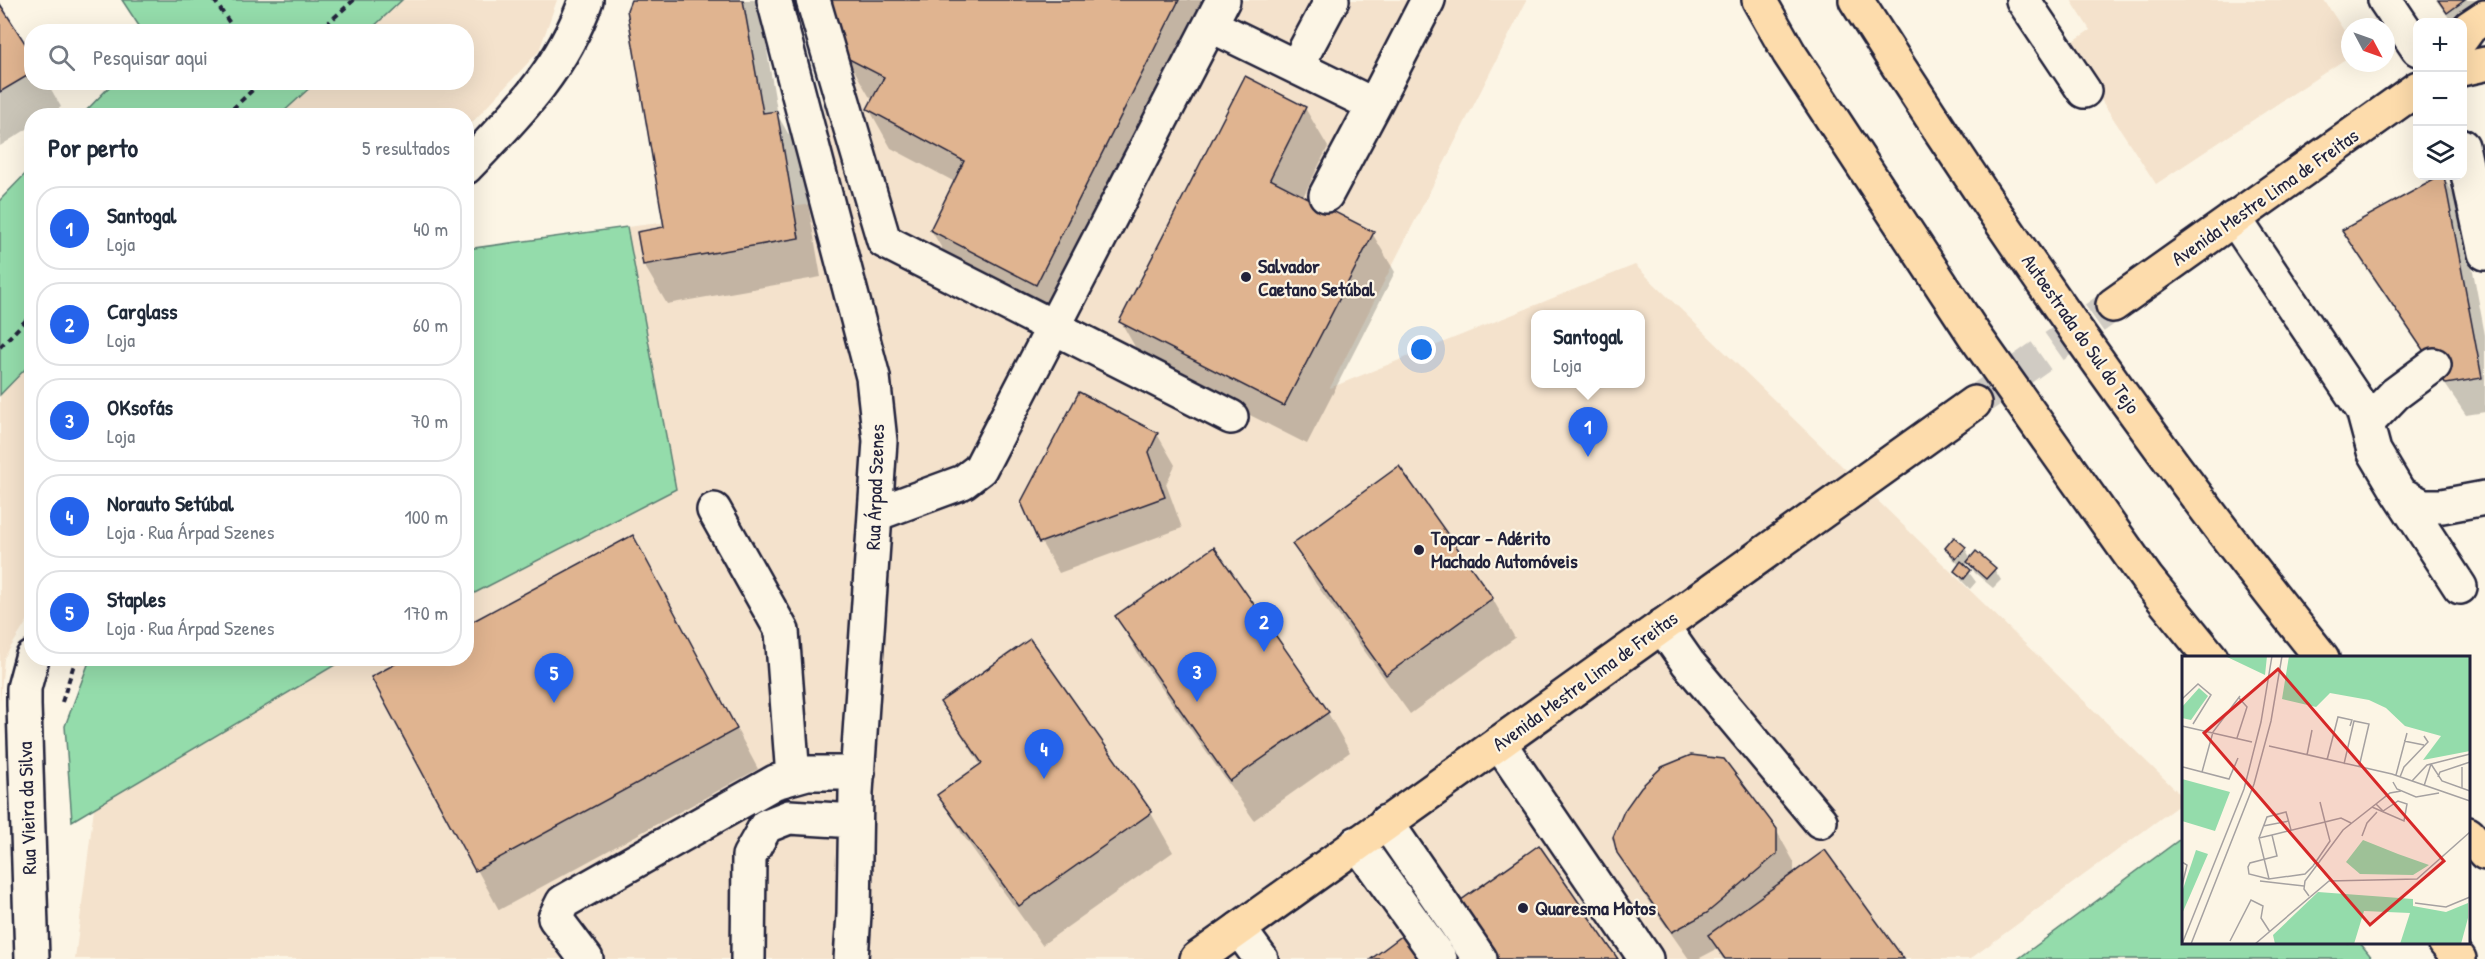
<!DOCTYPE html>
<html lang="pt">
<meta charset="utf-8">
<style>
:root{--surface:#fff;--page:#f6f6f7;--text:#1f2937;--muted:#747a83;--line:#e0e1e3;--accent:#2563eb}
body{margin:0;font-family:"Patrick Hand",sans-serif;background:var(--page);color:var(--text)}
.controls{position:absolute;right:18px;top:18px;display:grid;overflow:hidden;border-radius:12px;box-shadow:0 6px 24px #0002}
.controls button{width:54px;height:54px;display:grid;place-items:center;padding:0;border:0;border-bottom:2px solid var(--line);background:var(--surface);color:var(--text);font:30px sans-serif}
.compass{position:absolute;left:2341px;top:18px;width:54px;height:54px;border-radius:50%;background:var(--surface);box-shadow:0 6px 24px #0002;rotate:131deg}
.you{position:absolute;left:1422px;top:350px;width:21px;height:21px;margin:-15px;border:4px solid #fff;border-radius:50%;background:#1a73e8;box-shadow:0 0 0 9px #1a73e833}
.badge{display:grid;place-items:center;width:39px;height:39px;border-radius:50%;background:var(--accent);color:#fff;font-size:20px;font-weight:700}
.pin{position:absolute;translate:-50% -50px;filter:drop-shadow(0 2px 3px #0008)}
.pin::after{content:'';position:absolute;top:32px;width:21px;height:18px;background:inherit;clip-path:polygon(0 0,100% 0,50% 100%)}
.popup{position:absolute;left:1531px;top:310px;width:114px;height:78px;box-sizing:border-box;display:grid;place-content:center;border-radius:12px;background:var(--surface);filter:drop-shadow(0 2px 4px #0005);font-size:20px;white-space:nowrap;color:var(--muted)}
.popup b{font-size:22px;color:var(--text)}
.popup::after{content:'';position:absolute;left:50%;top:100%;margin-left:-12px;border:12px solid transparent;border-top-color:var(--surface)}
.list{margin:0;padding:0;list-style:none}
h2{display:flex;justify-content:space-between;align-items:center;height:78px;margin:0;padding:0 24px;font-size:26px}
h2 small{font-size:20px;font-weight:400;color:var(--muted)}
.list li{display:grid;grid-template-columns:39px 1fr auto;gap:18px;align-items:center;box-sizing:border-box;height:84px;margin:0 12px 12px;padding:0 12px;border:2px solid var(--line);border-radius:24px}
.list b{display:block;font-size:22px;white-space:nowrap}
.list p{margin:0;font-size:20px;white-space:nowrap;color:var(--muted)}
.list em{font-size:20px;font-style:normal;color:var(--muted)}
.icon{flex:none;width:33px;height:33px;fill:none;stroke:currentColor;stroke-width:2;stroke-linecap:round;stroke-linejoin:round}
.map{position:relative;flex:none;width:2485px;height:959px;overflow:hidden}
.search{position:absolute;background:var(--surface);box-shadow:0 6px 24px #0002;left:24px;top:24px;width:450px;height:66px;display:flex;align-items:center;gap:15px;box-sizing:border-box;padding:0 21px;border-radius:24px;color:var(--muted);font-size:22px}
.panel{position:absolute;background:var(--surface);box-shadow:0 6px 24px #0002;left:24px;top:108px;width:450px;height:558px;border-radius:24px}
.map>svg:first-child{display:block}
.built{fill:#f4e2cc;fill-rule:evenodd}
.green{fill:#94dcab;stroke:#5b7f73;stroke-width:1.5}
.shadow{fill:#0003}
.building{fill:#e0b490;stroke:#22223b;stroke-width:1.5}
.lines{fill:none;stroke-linecap:round;stroke-linejoin:round}
.major-tunnel{stroke:#d0cbc3;stroke-width:33;stroke-dasharray:33 16;stroke-linecap:butt}
.minor-casing{stroke:#22223b;stroke-width:38}
.major-casing{stroke:#22223b;stroke-width:38}
.highway-casing{stroke:#22223b;stroke-width:38}
.path{stroke:#22223b;stroke-width:4;stroke-dasharray:6 4.5;stroke-linecap:butt}
.minor{stroke:#fcf5e5;stroke-width:33}
.major{stroke:#fddcac;stroke-width:33}
.highway{stroke:#fddcac;stroke-width:33}
.poi-dot{fill:#22223b;stroke:#fcf5e5;stroke-width:2}
.labels{text-anchor:middle;stroke-width:4.5;stroke-linejoin:round;paint-order:stroke}
.street-label{font-size:20px;fill:#22223b;stroke:#fcf5e5}
.poi-label{font-size:20px;font-weight:bold;fill:#22223b;stroke:#fcf5e5;text-anchor:start}
.inset-road{fill:none;stroke:#a5a1a1;stroke-width:1.5}
.view{fill:#d62828;fill-opacity:0.15;stroke:#d62828;stroke-width:3}
.inset-edge{fill:none;stroke:#22223b;stroke-width:3}
</style>
<div class="map">
<svg width="2485" height="959" viewBox="0 0 2485 959">
<rect width="100%" height="100%" fill="#fcf5e5"/>
<filter id="ink" filterUnits="userSpaceOnUse"><feTurbulence type="fractalNoise" baseFrequency=".0167" numOctaves="2"/><feDisplacementMap in="SourceGraphic" scale="12" xChannelSelector="R" yChannelSelector="G"/><feConvolveMatrix kernelMatrix="1 2 1 2 8 2 1 2 1" color-interpolation-filters="sRGB"/></filter>
<g filter="url(#ink)">
<path class="built" d="M 402,0 L 557,0 L 539,51 L 467,128 L 466,116 L 280,116 L 315,83 L 466,82 L 466,32 L 369,31 Z
M 806,0 L 1527,0 L 1330,388 L 1635,265 L 2183,797 L 2183,802 L 1970,959 L 75,959 L 94,808 L 345,659 L 466,658 L 467,597 L 676,489 L 627,227 L 838,201 ZM 1536,314 L 1640,314 L 1640,384 L 1536,384 Z
M 2071,0 L 2324,0 L 2350,40 L 2350,56 L 2156,184 L 2066,46 L 2090,30 Z
M 31,363 L 31,615 L 4,658 L 0,702 L 0,395 Z"/>
<path class="green" d="M 122,0 L 402,0 L 369,31 L 143,32 Z
M 114,82 L 315,82 L 315,83 L 280,115 L 82,115 Z
M 31,168 L 31,363 L 0,395 L 0,200 Z
M 627,227 L 676,489 L 467,597 L 467,249 Z
M 90,659 L 90,658 L 345,659 L 72,821 L 65,726 Z
M 2183,837 L 2184,942 L 2360,943 L 2373,959 L 2018,959 Z"/>
<path class="shadow" d="M 633,0 L 778,0 L 783,24 L 763,27 L 778,116 L 799,152 L 821,277 L 667,304 L 644,265 L 639,233 L 666,229 Z
M 831,0 L 1222,0 L 1059,323 L 954,269 L 931,230 L 955,182 L 891,148 L 869,109 L 874,99 L 869,96 L 846,56 Z
M 2436,0 L 2485,0 L 2485,30 L 2462,22 L 2452,22 Z
M 0,7 L 32,57 L 32,82 L 47,82 L 61,107 L 48,116 L 32,116 L 32,126 L 0,146 Z
M 1305,108 L 1328,147 L 1303,197 L 1372,233 L 1395,272 L 1307,444 L 1143,361 L 1121,322 Z
M 2443,176 L 2461,207 L 2485,335 L 2485,412 L 2466,415 L 2362,262 L 2344,231 Z
M 1157,434 L 1175,465 L 1166,484 L 1182,528 L 1059,573 L 1041,542 Z
M 1954,539 L 1965,548 L 1971,559 L 1994,569 L 2001,580 L 1993,588 L 1975,573 L 1968,562 L 1965,567 L 1976,582 L 1970,589 L 1962,581 L 1955,571 L 1960,565 L 1953,559 L 1946,549 Z
M 1294,545 L 1492,598 L 1515,638 L 1410,714 L 1316,584 Z
M 1213,549 L 1328,713 L 1350,752 L 1254,820 L 1139,656 L 1117,617 Z
M 655,576 L 758,769 L 499,910 L 373,678 L 466,658 Z
M 942,703 L 1151,813 L 1173,852 L 1042,945 L 962,834 L 939,795 L 981,766 Z
M 1776,830 L 1794,862 L 1794,874 L 1902,959 L 1723,959 L 1717,949 L 1698,959 L 1689,959 L 1637,885 L 1618,852 Z"/>
<path class="building" d="M 631,0 L 743,0 L 763,113 L 777,111 L 799,238 L 643,265 L 637,232 L 664,227 L 627,10 Z
M 829,0 L 1179,0 L 1036,285 L 930,230 L 964,161 L 867,109 L 884,77 L 845,57 Z
M 2438,0 L 2465,0 L 2447,13 Z
M 0,4 L 32,54 L 32,73 L 0,92 Z
M 1245,76 L 1306,107 L 1270,179 L 1374,232 L 1284,406 L 1119,322 Z
M 2441,176 L 2444,176 L 2482,378 L 2446,384 L 2342,230 Z
M 1079,392 L 1158,433 L 1149,452 L 1165,497 L 1039,543 L 1021,502 Z
M 1399,466 L 1493,598 L 1386,675 L 1292,544 Z
M 633,535 L 737,729 L 475,871 L 371,677 L 406,658 L 466,658 L 466,625 Z
M 1954,537 L 1966,547 L 1956,559 L 1945,548 Z
M 1214,547 L 1329,712 L 1230,781 L 1115,616 Z
M 1976,551 L 1996,568 L 1986,579 L 1967,562 Z
M 1961,561 L 1971,570 L 1964,579 L 1954,571 Z
M 1030,639 L 1152,812 L 1019,906 L 937,795 L 982,763 L 940,702 Z
M 1691,755 L 1724,759 L 1777,829 L 1777,854 L 1707,913 L 1672,932 L 1617,853 L 1613,837 L 1624,811 L 1641,787 L 1662,767 Z
M 1539,845 L 1618,959 L 1497,959 L 1457,903 Z
M 1825,850 L 1904,959 L 1725,959 L 1708,935 Z
M 1403,935 L 1421,959 L 1371,959 Z"/>
<g class="lines">
<path class="major-tunnel" d="M 1974,403 L 2113,305"/>
<g class="minor-casing">
<path id="minor" d="M 774,0 L 873,377 L 880,441 L 856,792 L 854,914 L 851,959
M 813,0 L 884,241 L 1231,417
M 2023,0 L 2084,91
M 2385,0 L 2418,49
M 1210,25 L 1374,105 L 1428,0
M 1296,67 L 1332,0
M 2462,146 L 2485,253
M 466,167 C 516,115 562,70 586,0
M 1326,195 L 1374,105
M 2234,218 L 2363,410 L 2374,451 L 2399,493 L 2423,506 L 2442,506 L 2485,498
M 2367,423 L 2395,394 L 2434,365
M 2399,493 L 2460,587
M 714,510 L 782,631 L 793,777
M 876,514 L 963,482 L 980,469 L 1223,0
M 1662,626 L 1688,663 L 1820,821
M 32,658 L 24,688 L 24,705 L 32,959
M 1499,743 L 1646,959
M 1386,822 L 1480,959
M 1357,843 L 1440,959
M 1239,929 L 1261,959
M 586,959 L 555,918 L 563,902 L 775,782 L 807,773 L 858,773
M 748,959 L 749,856 L 766,826 L 789,817 L 855,821"/>
</g>
<g class="major-casing">
<path id="major" d="M 2462,38 L 2470,27 L 2485,17
M 2462,69 L 2485,64
M 2113,305 L 2418,88
M 1197,959 L 1974,403"/>
</g>
<g class="highway-casing">
<path id="highway" d="M 1759,0 L 1789,53 L 1975,336 L 2147,579 L 2211,658
M 1856,0 C 1999,226 2154,449 2322,658
M 2468,834 L 2485,853
M 2445,942 L 2459,959"/>
</g>
<path class="path" d="M 214,0 L 236,32
M 318,32 L 354,0
M 225,116 L 261,82
M 0,347 L 32,314
M 62,702 L 76,658"/>
<use href="#minor" class="minor"/>
<use href="#major" class="major"/>
<use href="#highway" class="highway"/>
</g>
</g>
<g class="poi-dot">
<circle cx="1246" cy="277" r="6"/>
<circle cx="1419" cy="550" r="6"/>
<circle cx="1523" cy="908" r="6"/>
</g>
<g class="labels">
<g class="street-label">
<text transform="translate(2265 197) rotate(-35)" y="7">Avenida Mestre Lima de Freitas</text>
<text transform="translate(2081 334) rotate(55)" y="7">Autoestrada do Sul do Tejo</text>
<text transform="translate(875 487) rotate(-88)" y="7">Rua Árpad Szenes</text>
<text transform="translate(1585 681) rotate(-36)" y="7">Avenida Mestre Lima de Freitas</text>
<text transform="translate(27 808) rotate(-92)" y="7">Rua Vieira da Silva</text>
</g>
<g class="poi-label">
<text x="1258" y="273">Salvador<tspan x="1258" dy="23">Caetano Setúbal</tspan></text>
<text x="1431" y="545">Topcar - Adérito<tspan x="1431" dy="23">Machado Automóveis</tspan></text>
<text x="1535" y="915">Quaresma Motos</text>
</g>
</g>
<g transform="translate(2182 656)">
<rect width="288" height="288" fill="#fcf5e5"/>
<path d="M 43,0 L 85,0 L 83,19 ZM 107,0 L 288,0 L 288,95 L 241,104 L 259,80 L 223,70 L 204,52 L 187,44 L 148,37 L 134,51 L 100,43 ZM 17,32 L 26,40 L 9,64 L 0,62 L 0,51 ZM 0,123 L 48,136 L 33,175 L 0,165 ZM 181,184 L 216,198 L 247,209 L 231,219 L 178,218 L 164,206 ZM 14,194 L 26,198 L 0,258 L 0,236 ZM 136,236 L 231,243 L 231,250 L 264,256 L 286,247 L 286,262 L 279,288 L 218,288 L 228,257 L 182,255 L 172,288 L 93,288 L 91,279 Z" fill="#94dcab"/>
<path class="inset-road" d="M 0,43 L 16,28 L 29,39 L 11,68M 0,70 L 70,86M 55,82 L 65,51 L 57,42M 222,85 L 242,89M 87,90 L 210,118 L 288,145M 125,99 L 130,74M 145,104 L 156,61 L 170,64 L 168,70M 162,108 L 172,65 L 187,68 L 177,111M 249,108 L 260,125 L 288,135M 1,111 L 47,123 L 56,102M 280,111 L 280,132M 20,116 L 31,76 L 58,40M 214,119 L 225,77M 218,121 L 222,111 L 246,86 L 242,80M 256,121 L 258,116 L 288,106M 230,125 L 245,109 L 288,98M 211,126 L 215,133 L 234,141 L 257,137M 242,130 L 249,108M 138,146 L 143,166 L 148,185 L 131,210 L 123,218 L 87,223 L 77,182 L 90,179 L 143,166 L 159,162 L 169,167M 190,151 L 222,165 L 225,148 L 216,145 L 201,155 L 194,148M 81,170 L 107,165M 180,180 L 185,167 L 195,156M 77,182 L 85,161 L 104,156 L 109,174M 0,206 L 5,209 L 0,230M 87,223 L 67,218 L 66,211 L 68,207 L 95,200 L 90,179M 78,225 L 122,230M 127,240 L 122,233 L 123,225 L 161,174 L 208,137 L 219,135M 233,247 L 264,251 L 288,241M 48,285 L 69,244 L 81,250 L 79,262 L 88,276M 0,288 L 62,133 L 79,66 L 90,0M 9,288 L 72,128 L 89,65 L 100,0M 73,288 L 147,225 L 235,223 L 288,176"/>
<path class="view" d="M 96,13 L 262,205 L 188,269 L 22,77 Z"/>
<rect width="288" height="288" class="inset-edge"/>
</g>
</svg>
<div class="controls">
<button>+</button>
<button>−</button>
<button><svg class="icon" aria-label="layers" viewBox="0 0 24 24"><path d="M12 4l9 5-9 5-9-5zM3 14l9 5 9-5"/></svg></button>
</div>
<svg class="compass" viewBox="-18 -18 36 36"><path d="M0-13l5 13h-10z" fill="#e53935"/><path d="M0 13l5-13h-10z" fill="#747a83"/></svg>
<div class="you"></div>
<div class="pin badge" style="left:1588px;top:457px">1</div>
<div class="popup"><b>Santogal</b>Loja</div>
<div class="pin badge" style="left:1264px;top:652px">2</div>
<div class="pin badge" style="left:1197px;top:702px">3</div>
<div class="pin badge" style="left:1044px;top:779px">4</div>
<div class="pin badge" style="left:554px;top:703px">5</div>
<div class="search"><svg class="icon" aria-label="search" viewBox="0 0 24 24"><circle cx="10" cy="10" r="6"/><path d="M15 15l6 6"/></svg>Pesquisar aqui</div>
<section class="panel">
<h2>Por perto<small>5 resultados</small></h2>
<ul class="list">
<li><span class="badge">1</span><div><b>Santogal</b><p>Loja</p></div><em>40 m</em></li>
<li><span class="badge">2</span><div><b>Carglass</b><p>Loja</p></div><em>60 m</em></li>
<li><span class="badge">3</span><div><b>OKsofás</b><p>Loja</p></div><em>70 m</em></li>
<li><span class="badge">4</span><div><b>Norauto Setúbal</b><p>Loja · Rua Árpad Szenes</p></div><em>100 m</em></li>
<li><span class="badge">5</span><div><b>Staples</b><p>Loja · Rua Árpad Szenes</p></div><em>170 m</em></li>
</ul>
</section>
</div>
